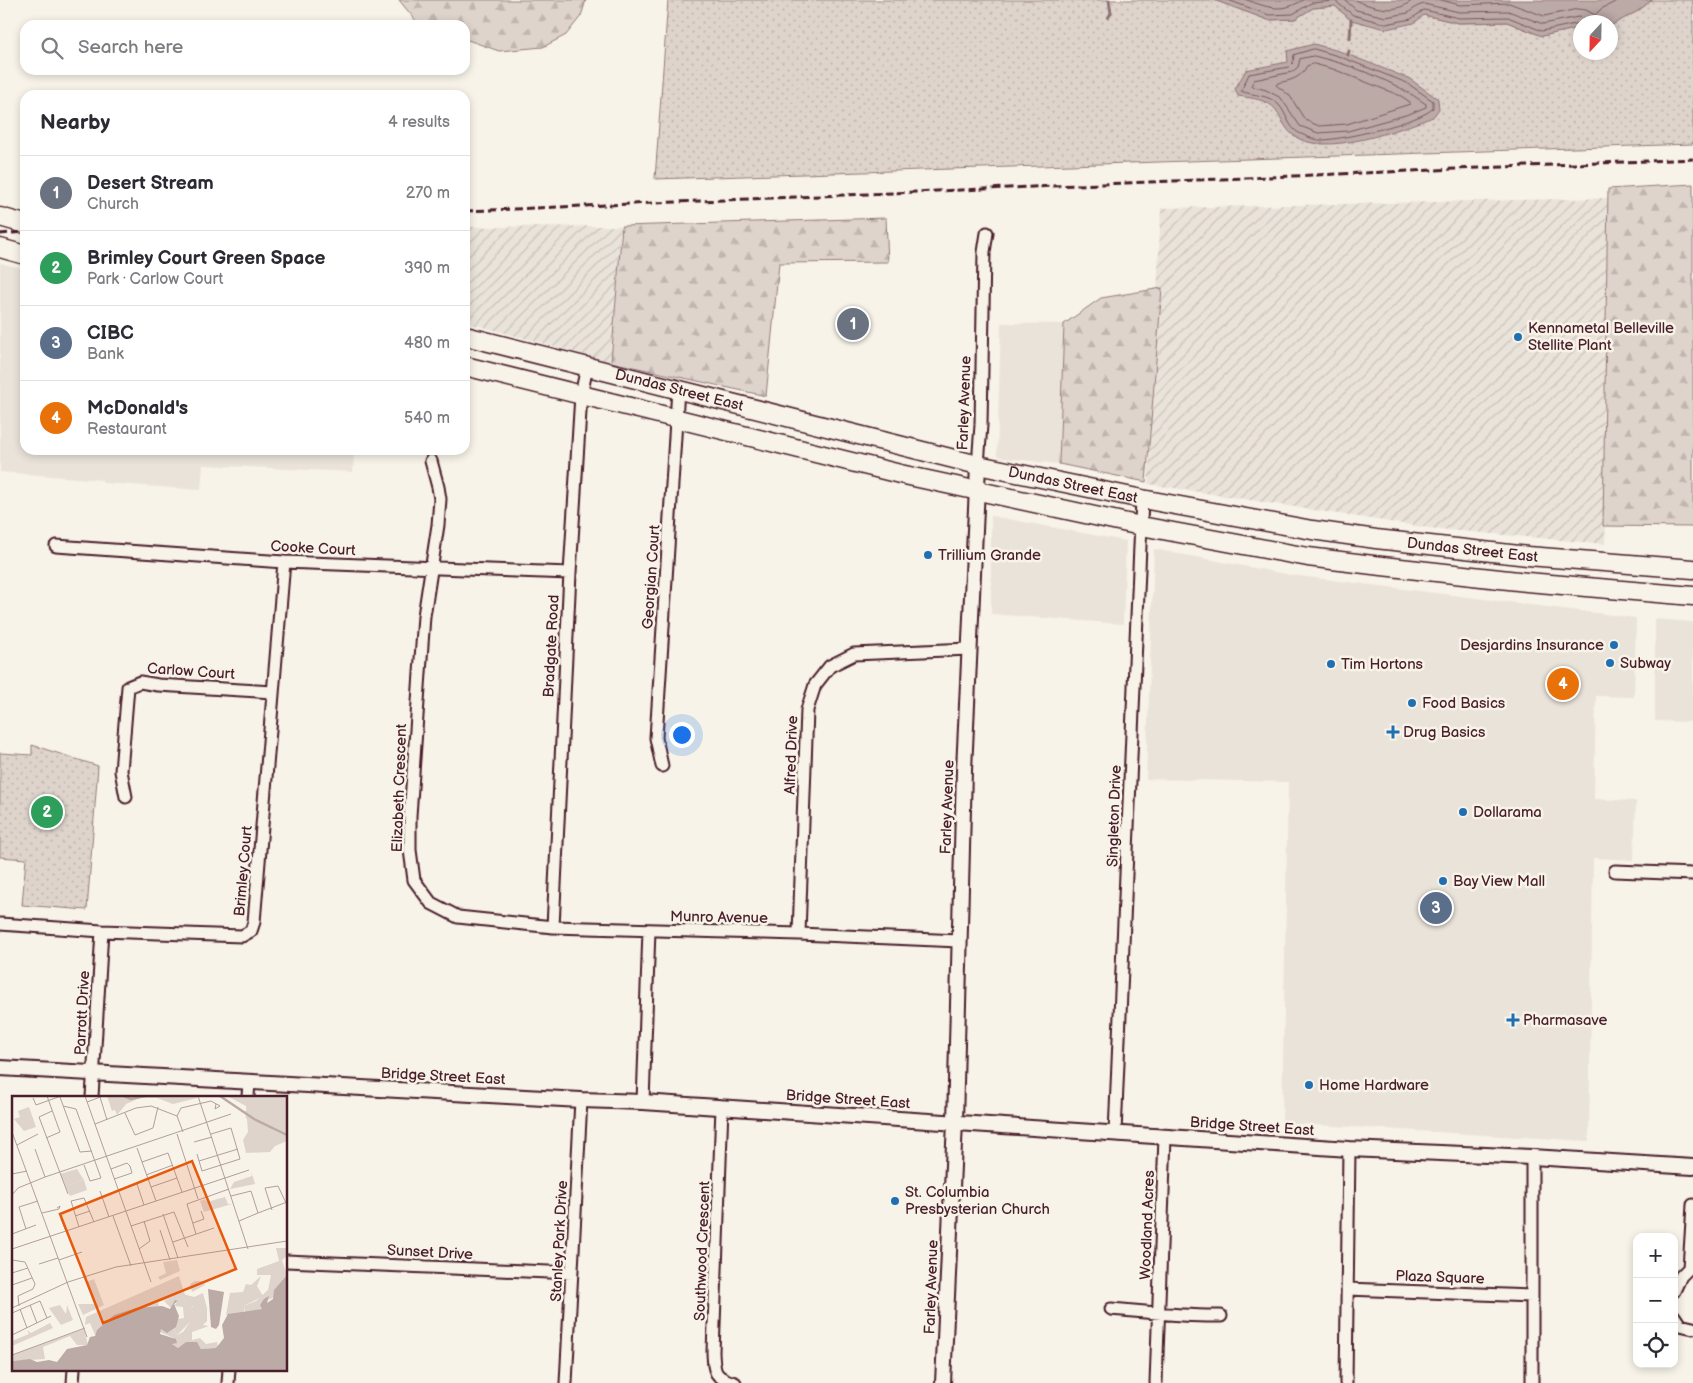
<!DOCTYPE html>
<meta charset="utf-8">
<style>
:root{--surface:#fff;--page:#f7f7f7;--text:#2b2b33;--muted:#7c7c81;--line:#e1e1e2;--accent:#1f6fb2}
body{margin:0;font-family:"Balsamiq Sans",sans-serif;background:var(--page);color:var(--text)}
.controls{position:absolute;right:15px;bottom:15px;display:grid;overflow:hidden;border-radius:10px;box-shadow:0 2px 8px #0003}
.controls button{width:45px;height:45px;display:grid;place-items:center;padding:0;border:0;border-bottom:1px solid var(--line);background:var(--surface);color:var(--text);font:25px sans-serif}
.compass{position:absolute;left:1573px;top:15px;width:45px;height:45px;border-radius:50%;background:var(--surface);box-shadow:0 2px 8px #0003;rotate:202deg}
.you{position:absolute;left:681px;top:734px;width:18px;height:18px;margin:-12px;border:4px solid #fff;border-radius:50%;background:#1a73e8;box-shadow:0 0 0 8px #1a73e833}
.badge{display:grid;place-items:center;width:32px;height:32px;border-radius:50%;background:var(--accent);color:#fff;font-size:16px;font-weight:700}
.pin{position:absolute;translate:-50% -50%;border:2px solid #fff;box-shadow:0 1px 5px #0006}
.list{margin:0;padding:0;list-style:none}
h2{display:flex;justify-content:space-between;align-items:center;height:65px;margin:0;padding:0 20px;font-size:21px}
h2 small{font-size:16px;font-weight:400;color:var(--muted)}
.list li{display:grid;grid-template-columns:32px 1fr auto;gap:15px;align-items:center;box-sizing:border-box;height:75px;padding:0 20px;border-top:1px solid var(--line)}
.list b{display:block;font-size:19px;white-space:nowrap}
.list p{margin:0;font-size:16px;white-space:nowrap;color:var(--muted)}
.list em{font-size:16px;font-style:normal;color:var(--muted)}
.icon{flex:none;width:28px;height:28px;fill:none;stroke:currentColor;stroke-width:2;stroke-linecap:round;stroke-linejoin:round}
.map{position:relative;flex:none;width:1693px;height:1383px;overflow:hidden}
.search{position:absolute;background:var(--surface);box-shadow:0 2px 8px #0003;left:20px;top:20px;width:450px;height:55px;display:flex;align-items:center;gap:12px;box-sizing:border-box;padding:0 18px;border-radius:15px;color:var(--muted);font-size:19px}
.panel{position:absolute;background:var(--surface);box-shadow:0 2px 8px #0003;left:20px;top:90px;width:450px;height:365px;border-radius:15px}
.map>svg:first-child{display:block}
.built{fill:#eae3da}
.industrial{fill:url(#industrial-furrows)}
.forest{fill:url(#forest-firs);stroke:#947a7c}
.park{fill:url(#park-dots);stroke:#947a7c}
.water{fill:#bcaaa7;stroke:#8e7275}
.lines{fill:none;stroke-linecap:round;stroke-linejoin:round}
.shore{stroke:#78575d;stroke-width:1}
.stream{stroke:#8e7275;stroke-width:3}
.minor-casing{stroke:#4a1f2b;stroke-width:15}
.tertiary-casing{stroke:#4a1f2b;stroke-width:18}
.primary-casing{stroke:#4a1f2b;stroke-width:21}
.minor{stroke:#f7f3e8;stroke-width:11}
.tertiary{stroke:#f7f3e8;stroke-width:14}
.primary{stroke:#f7f3e8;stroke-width:18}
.rail{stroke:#4a1f2b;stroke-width:3;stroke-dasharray:8 4;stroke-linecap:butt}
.poi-dot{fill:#1f6fb2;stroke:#f7f3e8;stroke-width:2}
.labels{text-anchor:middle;stroke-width:5;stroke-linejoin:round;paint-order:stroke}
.poi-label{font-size:15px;fill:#4a1f2b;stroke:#f7f3e8;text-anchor:start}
.street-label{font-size:15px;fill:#4a1f2b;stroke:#f7f3e8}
.inset-river{fill:none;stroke:#bcaaa7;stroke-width:2.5}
.inset-road{fill:none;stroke:#b29e9c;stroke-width:1}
.view{fill:#e8590c;fill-opacity:0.15;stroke:#e8590c;stroke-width:2.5}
.inset-edge{fill:none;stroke:#4a1f2b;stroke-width:2.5}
</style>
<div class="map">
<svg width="1693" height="1383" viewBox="0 0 1693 1383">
<defs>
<pattern id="industrial-furrows" width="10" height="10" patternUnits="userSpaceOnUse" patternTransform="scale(1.25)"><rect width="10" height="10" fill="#eae3da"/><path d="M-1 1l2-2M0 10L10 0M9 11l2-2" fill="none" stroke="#cac2bb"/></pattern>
<pattern id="forest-firs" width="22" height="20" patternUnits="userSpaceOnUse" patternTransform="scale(1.25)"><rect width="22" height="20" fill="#ded4cc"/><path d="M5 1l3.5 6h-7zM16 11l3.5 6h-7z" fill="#c0b6af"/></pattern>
<pattern id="park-dots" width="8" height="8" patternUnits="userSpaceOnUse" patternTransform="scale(1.25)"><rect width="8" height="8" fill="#ded4cc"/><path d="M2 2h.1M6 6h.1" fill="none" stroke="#c0b6af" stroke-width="1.8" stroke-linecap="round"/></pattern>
</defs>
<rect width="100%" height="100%" fill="#f7f3e8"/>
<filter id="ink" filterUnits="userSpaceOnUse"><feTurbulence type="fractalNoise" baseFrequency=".02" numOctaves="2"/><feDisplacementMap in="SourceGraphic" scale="10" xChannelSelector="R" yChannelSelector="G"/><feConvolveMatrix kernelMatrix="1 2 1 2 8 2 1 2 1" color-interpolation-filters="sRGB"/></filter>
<g filter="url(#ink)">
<path class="built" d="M 0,263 L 25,269 L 25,450 L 354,450 L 353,472 L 203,465 L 201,490 L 103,483 L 102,480 L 0,472 Z
M 1001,323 L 1064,324 L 1059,464 L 1004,458 L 997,455 Z
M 991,516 L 1126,541 L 1123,624 L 991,614 Z
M 1154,549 L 1291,575 L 1636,618 L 1634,697 L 1596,696 L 1594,799 L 1636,801 L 1634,860 L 1593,858 L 1589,1141 L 1282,1123 L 1288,782 L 1146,779 Z
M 1655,619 L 1693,622 L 1693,722 L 1655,721 Z"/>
<path class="industrial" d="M 1613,198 L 1605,544 L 1428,528 L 1148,484 L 1161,208 Z
M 622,226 L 611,362 L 465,322 L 465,227 Z"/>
<path class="forest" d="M 399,0 L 586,0 L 581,16 L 566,35 L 543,47 L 499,51 L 465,39 L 465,25 L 426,25 L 417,22 Z
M 1693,184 L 1693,527 L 1603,526 L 1608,189 Z
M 886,218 L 888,262 L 779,263 L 766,396 L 611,362 L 622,226 Z
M 1162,288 L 1146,482 L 1059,464 L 1064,324 L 1101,298 Z"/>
<path class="park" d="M 668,0 L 1214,0 L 1268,20 L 1295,19 L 1313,8 L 1335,6 L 1351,20 L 1414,23 L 1424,15 L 1458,23 L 1507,22 L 1542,36 L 1580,28 L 1580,52 L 1610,52 L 1611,25 L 1638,11 L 1652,0 L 1693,0 L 1693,144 L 655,179 Z
M 32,745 L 98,766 L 87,910 L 22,905 L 26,859 L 0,857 L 0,753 L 32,755 Z"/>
<path class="water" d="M 1214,0 L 1652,0 L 1638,11 L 1612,25 L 1611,25 L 1610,22 L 1580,22 L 1580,28 L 1542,36 L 1507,22 L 1458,23 L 1424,15 L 1414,23 L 1386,29 L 1351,20 L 1335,6 L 1313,8 L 1295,19 L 1268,20 Z
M 1314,44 L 1339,51 L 1410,79 L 1438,99 L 1439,109 L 1433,117 C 1401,129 1323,159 1293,135 C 1285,129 1282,119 1276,110 C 1268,99 1250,98 1238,96 L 1235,89 L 1246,70 L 1288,62 L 1287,51 Z"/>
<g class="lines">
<path class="shore" d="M 1228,0 L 1269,15 L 1293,14 L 1311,3 L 1335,1 L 1353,15 L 1386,24 L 1411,19 L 1424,10 L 1459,18 L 1508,17 L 1542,31 L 1580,23
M 1247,0 C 1269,8 1282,13 1303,0
M 1345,0 L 1356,10 L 1386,17 L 1408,13 L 1418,6 L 1424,4 L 1459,12 L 1508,11 L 1543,24 L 1578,17 L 1584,18 L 1590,22
M 1356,0 C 1361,4 1366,4 1371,6 C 1387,10 1399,11 1413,0
M 1441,0 L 1460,5 L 1509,3 L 1544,16 L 1578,9 L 1586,10 L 1595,15 L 1601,9 L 1619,0
M 1314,49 L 1338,56 L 1407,83 L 1433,101 L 1433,108 C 1424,121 1335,142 1317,140 C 1312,139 1304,135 1299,133 C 1288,127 1287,114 1279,105 C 1269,94 1253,96 1241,91 L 1249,74 L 1289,67 L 1293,63 L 1294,55 Z
M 1314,56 C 1352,65 1394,81 1426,104 L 1426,107 L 1409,114 L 1348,131 L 1318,133 L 1300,126 L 1281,98 L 1266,90 L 1251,86 L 1254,80 L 1292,72 L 1298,67 L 1300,59 Z
M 1314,64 L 1333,69 L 1401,96 L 1410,102 L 1410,104 L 1347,124 L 1319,126 L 1305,120 L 1290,96 L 1276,85 L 1278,83 C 1291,80 1300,79 1307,66 Z"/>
<path class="stream" d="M 1108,18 L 1111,13 L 1109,0
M 1350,38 L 1351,20
M 1348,55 L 1349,51"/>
<g class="minor-casing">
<path id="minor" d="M 431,461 L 438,487 L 440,499 L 438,525 L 424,616 L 410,816 L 410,850 L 414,880 L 431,903 L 458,917 L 553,927 L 799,934 L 959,941
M 978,465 L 981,425 L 984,252 L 987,233
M 56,546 L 284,562 L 570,573
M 662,766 L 656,738 L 678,389
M 126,797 L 121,771 L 128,687 L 140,682 L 158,685 L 273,692
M 1615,871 L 1693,874
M 0,924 L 102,931 L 242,936 L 251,931 L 254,922 L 284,562
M 553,927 L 570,573 L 581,395 L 587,367
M 799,934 L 807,710 L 815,685 L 830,666 L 854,654 L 969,649
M 92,1097 L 102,931
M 248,1097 L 249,1082
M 643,1102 L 649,930
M 722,1107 L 713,1352 C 714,1373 714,1377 735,1383
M 1115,1133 L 1142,499
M 286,1261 L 572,1273
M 1347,1289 L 1532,1296
M 1674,1291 L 1681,1276 L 1689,1268 L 1693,1205
M 1111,1309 C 1148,1312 1184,1317 1221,1316
M 1674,1316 L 1680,1325 L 1693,1328
M 73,1383 L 74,1369
M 228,1383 L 229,1369
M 566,1383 L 581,1100
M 1156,1383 L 1165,1137
M 1346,1383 L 1349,1149
M 1532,1383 L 1532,1157"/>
</g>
<g class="tertiary-casing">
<path id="tertiary" d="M 0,1068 L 581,1100 L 643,1102 L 1349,1149 L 1532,1157 L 1693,1167
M 943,1383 L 955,1122 L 964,770 L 978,465"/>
</g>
<g class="primary-casing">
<g id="primary">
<path d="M 0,217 L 25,224"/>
<path d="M 0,248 L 25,255"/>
<path id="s1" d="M 465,336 L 978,465 L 1142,499 L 1312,530 L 1376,539 L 1528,556 L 1693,569"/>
<path d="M 465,366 L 900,474 L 1141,526 L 1308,557 L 1373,565 L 1527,582 L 1693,596"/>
</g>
</g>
<use href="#minor" class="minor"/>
<use href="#tertiary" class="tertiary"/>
<use href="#primary" class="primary"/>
<path class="rail" d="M 465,211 L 1693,159
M 0,234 L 25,232"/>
</g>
</g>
<g class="poi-dot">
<circle cx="1518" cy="337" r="5"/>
<circle cx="928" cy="555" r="5"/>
<circle cx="1614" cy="645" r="5"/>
<circle cx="1610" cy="663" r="5"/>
<circle cx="1331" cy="664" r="5"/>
<circle cx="1412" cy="703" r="5"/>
<path d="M1390.5 724.5h5v5h5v5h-5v5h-5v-5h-5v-5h5z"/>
<circle cx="1463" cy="812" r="5"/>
<circle cx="1443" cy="881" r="5"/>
<path d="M1510.5 1012.5h5v5h5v5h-5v5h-5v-5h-5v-5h5z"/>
<circle cx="1309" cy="1085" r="5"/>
<circle cx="895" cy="1201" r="5"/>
</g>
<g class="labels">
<g class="poi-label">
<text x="1528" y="333">Kennametal Belleville<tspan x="1528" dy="17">Stellite Plant</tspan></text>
<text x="938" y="560">Trillium Grande</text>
<text x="1604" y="650" text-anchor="end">Desjardins Insurance</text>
<text x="1620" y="668">Subway</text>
<text x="1341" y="669">Tim Hortons</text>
<text x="1422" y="708">Food Basics</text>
<text x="1403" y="737">Drug Basics</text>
<text x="1473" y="817">Dollarama</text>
<text x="1453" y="886">Bay View Mall</text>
<text x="1523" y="1025">Pharmasave</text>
<text x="1319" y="1090">Home Hardware</text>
<text x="905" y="1197">St. Columbia<tspan x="905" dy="17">Presbysterian Church</tspan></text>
</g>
<g class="street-label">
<text dy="5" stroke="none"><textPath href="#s1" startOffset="221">Dundas Street East</textPath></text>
<text transform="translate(964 403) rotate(-88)" y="5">Farley Avenue</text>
<text dy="5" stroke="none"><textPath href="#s1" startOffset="626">Dundas Street East</textPath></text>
<text transform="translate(313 548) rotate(3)" y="5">Cooke Court</text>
<text dy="5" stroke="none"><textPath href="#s1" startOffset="1031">Dundas Street East</textPath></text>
<text transform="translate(651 577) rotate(-86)" y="5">Georgian Court</text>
<text transform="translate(551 646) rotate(-87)" y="5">Bradgate Road</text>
<text transform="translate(191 671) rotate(4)" y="5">Carlow Court</text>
<text transform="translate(791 755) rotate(-88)" y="5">Alfred Drive</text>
<text transform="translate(399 788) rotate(-88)" y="5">Elizabeth Crescent</text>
<text transform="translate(947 807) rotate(-88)" y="5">Farley Avenue</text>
<text transform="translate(1114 816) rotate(-88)" y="5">Singleton Drive</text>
<text transform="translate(243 871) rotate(-85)" y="5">Brimley Court</text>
<text transform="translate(719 917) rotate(1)" y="5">Munro Avenue</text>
<text transform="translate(82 1013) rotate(-87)" y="5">Parrott Drive</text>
<text transform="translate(443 1076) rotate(3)" y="5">Bridge Street East</text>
<text transform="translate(848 1099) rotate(4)" y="5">Bridge Street East</text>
<text transform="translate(1252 1126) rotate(4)" y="5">Bridge Street East</text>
<text transform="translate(1147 1225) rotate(-88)" y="5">Woodland Acres</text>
<text transform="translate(559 1241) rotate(-87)" y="5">Stanley Park Drive</text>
<text transform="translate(702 1251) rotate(-88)" y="5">Southwood Crescent</text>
<text transform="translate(430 1252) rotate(3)" y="5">Sunset Drive</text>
<text transform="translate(1440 1277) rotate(2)" y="5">Plaza Square</text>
<text transform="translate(931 1287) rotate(-88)" y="5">Farley Avenue</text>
</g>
</g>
<g transform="translate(12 1096)">
<rect width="275" height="275" fill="#f7f3e8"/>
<path d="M 65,73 L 72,84 L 57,89 L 56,95 L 48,78 Z" fill="#ded4cc"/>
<path d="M 215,0 L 275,0 L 275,45 L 263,50 L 258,56 L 234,57 L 231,44 L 236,36 L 234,10 ZM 264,152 L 275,152 L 275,160 L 270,164 L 275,179 L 263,201 L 251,206 L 250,213 L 233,217 L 232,210 L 244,205 L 256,194 L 259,179 L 245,179 L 245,173 L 267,165 ZM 165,164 L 168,175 L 148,184 L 146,181 L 154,177 L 151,166 ZM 82,183 L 92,209 L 71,219 L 66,208 L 82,208 L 74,186 ZM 183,185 L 191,185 L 193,189 L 180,196 L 178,188 ZM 182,208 L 195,212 L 195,225 L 191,229 L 197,230 L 180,236 L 180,244 L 188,242 L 194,248 L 205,246 L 206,252 L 189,253 L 185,246 L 174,246 L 166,252 L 160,248 L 162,242 L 148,236 L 149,233 L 161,232 L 165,239 L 171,236 L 178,226 L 178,215 ZM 48,209 L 54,218 L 55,209 L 61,224 L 49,229 L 37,212 Z" fill="#ded4cc"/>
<path d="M 275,10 L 275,40 L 261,45 L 255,45 L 234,22 L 233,15 ZM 249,180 L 245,190 L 251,200 L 232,210 L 232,217 L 214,219 L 218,197 L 231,196 L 234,188 L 239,189 ZM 191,197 L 195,212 L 180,210 L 178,226 L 165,239 L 161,232 L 166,223 L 172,222 L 171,211 L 162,210 L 166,205 L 163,204 L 159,212 L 152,205 L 171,198 L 182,201 Z" fill="#ded4cc"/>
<path d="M 95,0 L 184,0 L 185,2 L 161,8 L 145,2 L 128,2 L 114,8 L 105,19 L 103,14 L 100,15 ZM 17,11 L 24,31 L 12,35 L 2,23 L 8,21 L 6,15 ZM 239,75 L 243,88 L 218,93 L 222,86 L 240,80 ZM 72,84 L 75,94 L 58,100 L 53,90 ZM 213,101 L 216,108 L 220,108 L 192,116 L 188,105 L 193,103 L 195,106 ZM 167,180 L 173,199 L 146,206 L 147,211 L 102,219 L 83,239 L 78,227 L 73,229 L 74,221 ZM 38,227 L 41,232 L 0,250 L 0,245 L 17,238 L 15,234 L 19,237 ZM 72,233 L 76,249 L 65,249 L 58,240 L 31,251 L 33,263 L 0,265 L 0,259 Z" fill="#ded4cc"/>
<path d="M 275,179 L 275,275 L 0,275 L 1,265 L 18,263 L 25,266 L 37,264 L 45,266 L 55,253 L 75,249 L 78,241 L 83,240 L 85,234 L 102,219 L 124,212 L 150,210 L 158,213 L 163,204 L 166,205 L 162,208 L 167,220 L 164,231 L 155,237 L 149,233 L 148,238 L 164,243 L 165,247 L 160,248 L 166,252 L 174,246 L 185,246 L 189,253 L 204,252 L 212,242 L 210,229 L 216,218 L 250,213 L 248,209 L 252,203 L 257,200 L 255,207 L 261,203 L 262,194 ZM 196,193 L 212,196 L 207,229 L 204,233 L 199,231 Z" fill="#bcaaa7"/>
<path class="inset-river" d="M 112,0 L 119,3 L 133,0M 208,0 L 242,23 L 275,39"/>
<path class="inset-road" d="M 73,0 L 139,186M 186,0 L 236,153M 48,1 L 68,56 L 80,55M 88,1 L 95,24M 21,2 L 24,9 L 49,0M 75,6 L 91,0M 51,10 L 64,13 L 89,82 L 78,85 L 72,69M 40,15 L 27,21 L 56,98M 113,17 L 123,39 L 141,32 L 146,11M 165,20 L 169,12 L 199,5 L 208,10 L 203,13 L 204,8M 83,28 L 124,12 L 139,10 L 165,20 L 171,36M 0,36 L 75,241M 165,38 L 186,103M 34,42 L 48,36 L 35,0M 182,46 L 200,41M 5,49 L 26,38M 125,52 L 144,105M 23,53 L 33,81M 185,58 L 190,75 L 228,63 L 219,32 L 199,38M 187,65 L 226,53M 130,66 L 156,57 L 170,96M 99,73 L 115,67 L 118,70 L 120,77 L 102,83M 0,78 L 15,75M 134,79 L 161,69M 139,91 L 165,82M 106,94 L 125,88 L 132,109M 88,95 L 97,121M 0,99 L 6,92 L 33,81 L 219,18M 219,100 L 239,95 L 246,117 L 227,125M 260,114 L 253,92 L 266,90 L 274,107M 30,117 L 47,113 L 48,110 L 45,112M 246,117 L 275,106M 151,118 L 166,162M 63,120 L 78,115M 101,120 L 119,170M 51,127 L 49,123 L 54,135M 181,127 L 192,123 L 189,115M 119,130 L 162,116 L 176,151M 67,131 L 59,105 L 72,102 L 82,126M 14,133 L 7,111 L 26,105M 148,134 L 158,164M 0,138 L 24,129M 184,138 L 175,108 L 217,93M 161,146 L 202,132M 0,153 L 237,74M 127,153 L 138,145 L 132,125M 0,164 L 13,166 L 23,188 L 21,193 L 6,200 L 7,210M 47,164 L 70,156M 27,168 L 46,162M 0,177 L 16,172M 0,189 L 20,182M 18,209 L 25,227M 0,212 L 56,186 L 104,171 L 275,145M 8,213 L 15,232M 0,217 L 28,205 L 35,222M 0,239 L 39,220M 0,259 L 73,232"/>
<path class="view" d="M 180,65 L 224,173 L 91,227 L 48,118 Z"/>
<rect width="275" height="275" class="inset-edge"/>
</g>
</svg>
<div class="controls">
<button>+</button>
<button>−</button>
<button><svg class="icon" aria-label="locate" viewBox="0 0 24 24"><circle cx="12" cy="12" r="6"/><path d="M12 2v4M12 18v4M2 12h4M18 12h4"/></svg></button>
</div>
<svg class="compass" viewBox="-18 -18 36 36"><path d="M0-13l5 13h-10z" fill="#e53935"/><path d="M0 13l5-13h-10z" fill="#7c7c81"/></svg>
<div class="you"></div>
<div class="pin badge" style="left:853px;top:324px;background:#6b7280">1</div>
<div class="pin badge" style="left:47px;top:812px;background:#2e9e5b">2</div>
<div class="pin badge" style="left:1436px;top:908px;background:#5c6f8a">3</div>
<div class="pin badge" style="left:1563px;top:684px;background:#e8710a">4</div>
<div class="search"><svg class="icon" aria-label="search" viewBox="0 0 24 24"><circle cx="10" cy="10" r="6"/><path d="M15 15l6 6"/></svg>Search here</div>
<section class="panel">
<h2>Nearby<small>4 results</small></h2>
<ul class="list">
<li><span class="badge" style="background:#6b7280">1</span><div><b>Desert Stream</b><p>Church</p></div><em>270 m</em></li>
<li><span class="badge" style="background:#2e9e5b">2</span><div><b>Brimley Court Green Space</b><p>Park · Carlow Court</p></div><em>390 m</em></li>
<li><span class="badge" style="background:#5c6f8a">3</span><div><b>CIBC</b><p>Bank</p></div><em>480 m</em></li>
<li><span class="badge" style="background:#e8710a">4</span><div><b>McDonald's</b><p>Restaurant</p></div><em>540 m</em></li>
</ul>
</section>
</div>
